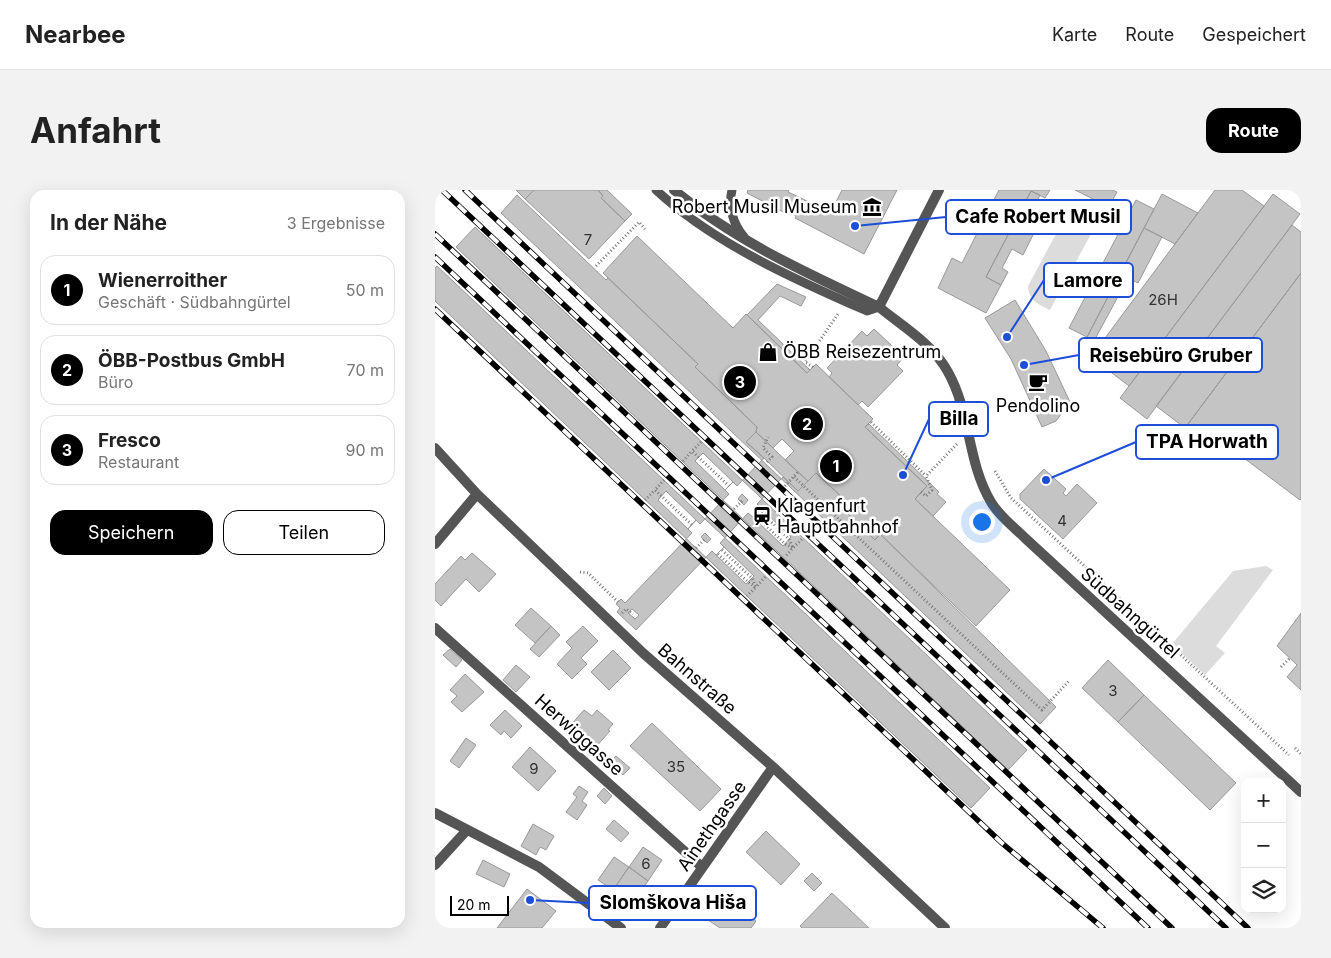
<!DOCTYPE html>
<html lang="de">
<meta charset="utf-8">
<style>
:root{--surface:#fff;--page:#f2f2f2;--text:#222;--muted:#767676;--line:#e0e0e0;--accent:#000}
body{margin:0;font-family:Inter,sans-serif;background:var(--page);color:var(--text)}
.controls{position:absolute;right:15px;bottom:15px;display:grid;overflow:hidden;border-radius:10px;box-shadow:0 5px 20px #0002}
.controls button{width:45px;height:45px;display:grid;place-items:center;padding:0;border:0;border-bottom:1px solid var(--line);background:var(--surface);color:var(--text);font:25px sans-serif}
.scale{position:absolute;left:15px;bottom:12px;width:59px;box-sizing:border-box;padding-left:5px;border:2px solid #000;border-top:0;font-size:14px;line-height:18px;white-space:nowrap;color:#000;-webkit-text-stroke:4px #fff;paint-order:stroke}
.you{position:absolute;left:546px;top:331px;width:18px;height:18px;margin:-12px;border:4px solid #fff;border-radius:50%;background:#1a73e8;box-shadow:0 0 0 8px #1a73e833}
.badge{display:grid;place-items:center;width:32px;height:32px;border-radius:50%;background:var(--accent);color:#fff;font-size:16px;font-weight:700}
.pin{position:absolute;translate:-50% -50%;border:2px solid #fff;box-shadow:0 1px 5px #0006}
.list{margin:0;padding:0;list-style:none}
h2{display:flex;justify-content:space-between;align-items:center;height:65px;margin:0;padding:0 20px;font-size:21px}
h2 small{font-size:16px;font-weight:400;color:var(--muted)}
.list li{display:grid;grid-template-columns:32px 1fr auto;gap:15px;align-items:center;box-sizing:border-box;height:70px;margin:0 10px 10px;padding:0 10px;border:1px solid var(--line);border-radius:15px}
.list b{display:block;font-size:19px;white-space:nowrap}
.list p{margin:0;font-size:16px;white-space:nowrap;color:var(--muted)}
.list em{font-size:16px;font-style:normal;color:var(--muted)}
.actions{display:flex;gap:10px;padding:15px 20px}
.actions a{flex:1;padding:11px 0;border:1px solid var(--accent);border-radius:15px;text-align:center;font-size:18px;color:var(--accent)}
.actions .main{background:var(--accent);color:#fff}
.icon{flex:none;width:28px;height:28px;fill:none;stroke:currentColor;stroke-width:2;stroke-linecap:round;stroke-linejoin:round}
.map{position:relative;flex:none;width:866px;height:738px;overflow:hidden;border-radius:15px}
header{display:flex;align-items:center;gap:30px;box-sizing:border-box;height:70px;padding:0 25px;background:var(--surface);border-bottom:1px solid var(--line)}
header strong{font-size:24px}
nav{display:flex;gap:28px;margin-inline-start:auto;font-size:18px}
.intro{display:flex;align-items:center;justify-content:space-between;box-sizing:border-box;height:120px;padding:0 30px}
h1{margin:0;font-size:35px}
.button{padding:12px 22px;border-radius:15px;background:var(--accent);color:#fff;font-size:18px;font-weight:700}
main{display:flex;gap:30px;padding:0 30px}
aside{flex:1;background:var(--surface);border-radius:15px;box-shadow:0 5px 20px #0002}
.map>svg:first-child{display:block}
.green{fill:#dcdcdc}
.building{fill:#c4c4c4;stroke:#999;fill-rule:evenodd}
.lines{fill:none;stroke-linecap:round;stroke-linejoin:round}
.path{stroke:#777;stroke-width:3;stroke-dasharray:1 2.5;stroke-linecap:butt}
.service{stroke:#555;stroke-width:9}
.minor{stroke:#555;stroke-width:10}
.tertiary{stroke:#555;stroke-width:10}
.rail-casing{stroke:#000;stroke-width:5.5}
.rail{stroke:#fff;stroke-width:4;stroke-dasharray:11;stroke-linecap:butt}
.labels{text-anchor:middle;stroke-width:5;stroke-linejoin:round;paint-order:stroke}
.number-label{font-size:15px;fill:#313131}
.poi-label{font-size:18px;fill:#000;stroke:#fff;text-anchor:start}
.street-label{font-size:18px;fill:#000;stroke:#fff}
.leader{fill:none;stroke:#1d4ed8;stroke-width:2}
.callout-dot{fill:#1d4ed8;stroke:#fff;stroke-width:2}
.callout{fill:#fff;stroke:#1d4ed8;stroke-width:2}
.callout-label{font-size:19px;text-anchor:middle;font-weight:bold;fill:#000}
</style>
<header>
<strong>Nearbee</strong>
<nav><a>Karte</a><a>Route</a><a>Gespeichert</a></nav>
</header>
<div class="intro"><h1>Anfahrt</h1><a class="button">Route</a></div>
<main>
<aside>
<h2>In der Nähe<small>3 Ergebnisse</small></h2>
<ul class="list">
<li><span class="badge">1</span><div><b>Wienerroither</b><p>Geschäft · Südbahngürtel</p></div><em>50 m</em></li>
<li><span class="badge">2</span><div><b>ÖBB-Postbus GmbH</b><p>Büro</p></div><em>70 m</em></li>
<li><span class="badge">3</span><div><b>Fresco</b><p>Restaurant</p></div><em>90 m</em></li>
</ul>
<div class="actions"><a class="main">Speichern</a><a>Teilen</a></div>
</aside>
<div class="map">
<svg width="866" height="738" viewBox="0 0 866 738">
<rect width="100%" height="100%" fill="#fff"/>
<path class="green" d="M 629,29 L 656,44 L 615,120 C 603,114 594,111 593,96 Z
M 831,376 L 838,380 L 781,456 L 790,463 L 770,485 L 737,454 L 798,381 Z"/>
<path class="building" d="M 81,0 L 99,0 L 90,9 Z
M 99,0 L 163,0 L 168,6 L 166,8 L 190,31 L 154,69 L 90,9 Z
M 163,0 L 172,0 L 197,24 L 190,31 L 166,8 L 168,6 Z
M 313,0 L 354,0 L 353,2 L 370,10 L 362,26 L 351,21 L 350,23 L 312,3 Z
M 407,0 L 462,0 L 429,64 L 360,28 L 370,10 L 395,24 Z
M 564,0 L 615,0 L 610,8 L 596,1 L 551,87 L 566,95 L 551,123 L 503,98 L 517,68 L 527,73 Z
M 640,0 L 677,0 L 682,2 L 674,17 Z
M 780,0 L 807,0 L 829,16 L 694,196 L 656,167 Z
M 596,1 L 605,5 L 590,35 L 600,41 L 588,65 L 577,59 L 567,78 L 573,82 L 566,95 L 551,87 Z
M 727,4 L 763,23 L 740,54 L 709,38 Z
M 838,4 L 865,24 L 712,229 L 685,208 Z
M 82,5 L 171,90 L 173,88 L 263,174 L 260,177 L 322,237 L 321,242 L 311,252 L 329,268 L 363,301 L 381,283 L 410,310 L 405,316 L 440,350 L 445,344 L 621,517 L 605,534 L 66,23 Z
M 701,10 L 719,19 L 652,147 L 634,138 Z
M 857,35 L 866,42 L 866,83 L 750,238 L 721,216 Z
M 40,37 L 592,560 L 573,580 L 21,57 ZM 268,263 L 298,292 L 290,300 L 260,271 ZM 326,318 L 356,347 L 348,356 L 318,327 Z
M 709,38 L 727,47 L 703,93 L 685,84 Z
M 202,46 L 298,138 L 311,124 L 372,183 L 381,174 L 438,229 L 430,237 L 492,296 L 480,309 L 575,400 L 541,436 L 445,344 L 440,350 L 405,316 L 410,310 L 381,283 L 373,291 L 363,282 L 321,242 L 322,237 L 260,177 L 263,174 L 168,83 Z
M 2,76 L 555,598 L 536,618 L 0,111 L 0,78 ZM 231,301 L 261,330 L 253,339 L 223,310 ZM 289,357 L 319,386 L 311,394 L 281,365 Z
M 866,83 L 866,309 L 865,310 L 766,236 L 760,245 L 750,238 Z
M 685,84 L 693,88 L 659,151 L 652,147 Z
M 342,94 L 371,107 L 366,116 L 345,106 L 323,130 L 375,180 L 372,183 L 312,125 Z
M 580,110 L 611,161 L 635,212 L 621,231 L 607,237 L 576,169 L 550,128 Z
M 439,139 L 469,167 L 462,175 L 468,181 L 433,217 L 427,211 L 423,215 L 394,187 L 397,183 L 392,178 L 427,141 L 432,146 Z
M 434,234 L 504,302 L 502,304 L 511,312 L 498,326 L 480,309 L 492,296 L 430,237 Z
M 321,242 L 338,258 L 347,249 L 359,261 L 350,270 L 373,291 L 363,301 L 348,287 L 322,314 L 326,318 L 318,327 L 313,323 L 285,353 L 289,357 L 281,365 L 277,361 L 201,440 L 182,422 L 185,418 L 181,414 L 186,409 L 190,413 L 257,343 L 253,339 L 261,330 L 265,334 L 294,304 L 290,300 L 298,292 L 302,296 L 329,268 L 311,252 ZM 307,304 L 313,310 L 309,315 L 303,309 ZM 270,343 L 276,349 L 272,353 L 266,347 ZM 197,419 L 204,425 L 200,429 L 193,423 Z
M 609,279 L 631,299 L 628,303 L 631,306 L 642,294 L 662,313 L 628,349 L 585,309 L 585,304 Z
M 37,363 L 61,384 L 44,402 L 31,389 L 6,416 L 0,410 L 0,394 L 26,366 L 30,370 Z
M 96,418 L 116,436 L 100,453 L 80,435 Z
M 866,423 L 866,500 L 852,487 L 862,475 L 842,456 Z
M 116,436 L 125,445 L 104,467 L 95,459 Z
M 148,436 L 163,451 L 146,468 L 152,474 L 137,489 L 122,474 L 137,458 L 131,452 Z
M 15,459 L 27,470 L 21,477 L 8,465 Z
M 178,460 L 196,478 L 174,500 L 156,482 Z
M 673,470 L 709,505 L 683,532 L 647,498 Z
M 81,475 L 95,487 L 81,502 L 68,490 Z
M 30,484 L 49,502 L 27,522 L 16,512 L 22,506 L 15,500 Z
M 709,505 L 801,593 L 775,620 L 683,532 Z
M 70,520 L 87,536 L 76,548 L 69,541 L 66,545 L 55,535 Z
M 149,520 L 157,526 L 162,520 L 178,534 L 173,540 L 175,541 L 159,559 L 134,537 Z
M 217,533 L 286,599 L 265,621 L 195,556 Z
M 31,548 L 41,555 L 24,578 L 15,571 Z
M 95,557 L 121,581 L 103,601 L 77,577 Z
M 181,566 L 195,578 L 188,585 L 174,573 Z
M 144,596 L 153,602 L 147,611 L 152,615 L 142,630 L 131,622 L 142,607 L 138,604 Z
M 169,598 L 177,606 L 170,614 L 162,606 Z
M 179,630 L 194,643 L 186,652 L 171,639 Z
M 98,634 L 119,646 L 111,660 L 105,657 L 101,665 L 86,656 Z
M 331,641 L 365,674 L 346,695 L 311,662 Z
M 208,657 L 227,670 L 213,691 L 194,677 Z
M 179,667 L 194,677 L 178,700 L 163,690 Z
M 48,670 L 75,684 L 69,697 L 41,684 Z
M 194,677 L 213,691 L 197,714 L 178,700 Z
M 377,683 L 387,693 L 379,701 L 369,691 Z
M 92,699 L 121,721 L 107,738 L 62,738 Z
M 397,703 L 434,738 L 367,738 L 365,736 Z
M 281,705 L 321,731 L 316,738 L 285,738 L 267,726 Z"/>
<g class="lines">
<path class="path" d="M 161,76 L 204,32 L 210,39
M 378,177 L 370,172 L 403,124
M 436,232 L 491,286
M 266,252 L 257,261 L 294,296
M 248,271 L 257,261
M 332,272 L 337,267 L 328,258 L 333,247
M 560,281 L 576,308 L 854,565
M 359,287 L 607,520 L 634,491
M 229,290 L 220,300 L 257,335
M 350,296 L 363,282
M 486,302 L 491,306 L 497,300 L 491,286 L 522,254
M 210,310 L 220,300
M 299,319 L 308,310
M 324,320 L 354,349 L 358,358 L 368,348
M 320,325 L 350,354 L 358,358 L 350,367
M 261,358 L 271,348
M 287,360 L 317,388 L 321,397 L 312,406
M 283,364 L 313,392 L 321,397 L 331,386
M 145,382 L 153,383 L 183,412
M 187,423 L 191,419 L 198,424
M 846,477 L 855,468
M 860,558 L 866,564"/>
<path class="service" d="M 221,0 C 278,53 361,90 432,121 L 444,117
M 297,0 C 293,17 298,34 309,47"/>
<path class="minor" d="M 239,0 C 300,51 372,83 444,117
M 0,258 L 42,304 L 208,463 L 338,577 L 510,738
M 0,354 L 42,304
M 0,438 L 267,677
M 0,623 L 104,677 L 186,738
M 0,675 L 32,640
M 225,738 L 338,577"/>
<path class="tertiary" d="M 504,0 L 444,117 C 467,136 498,154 513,182 C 536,223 532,272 556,312 C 564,326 579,337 590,348 L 866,602"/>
<g class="rail-casing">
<path id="rail" d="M 7,0 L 791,738
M 30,0 L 813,738
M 0,44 L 737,738
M 0,67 L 713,738
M 0,119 L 568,654 L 668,738"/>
</g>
<use href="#rail" class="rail"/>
</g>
<defs>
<g id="museum-bare" transform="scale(1.5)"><path d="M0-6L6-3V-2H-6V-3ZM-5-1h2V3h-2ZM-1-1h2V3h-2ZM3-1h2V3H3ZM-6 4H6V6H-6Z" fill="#000" stroke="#fff" stroke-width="2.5" paint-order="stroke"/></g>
<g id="shop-bare" transform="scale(1.5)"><path d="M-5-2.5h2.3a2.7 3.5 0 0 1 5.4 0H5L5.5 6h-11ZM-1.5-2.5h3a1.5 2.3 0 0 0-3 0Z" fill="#000" stroke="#fff" stroke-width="2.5" paint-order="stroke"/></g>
<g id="cafe-bare" transform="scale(1.5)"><path d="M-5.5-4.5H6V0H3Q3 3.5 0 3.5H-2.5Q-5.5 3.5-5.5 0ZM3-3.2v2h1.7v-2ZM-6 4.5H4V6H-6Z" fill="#000" stroke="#fff" stroke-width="2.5" paint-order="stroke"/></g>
<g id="station-bare" transform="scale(1.5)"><path d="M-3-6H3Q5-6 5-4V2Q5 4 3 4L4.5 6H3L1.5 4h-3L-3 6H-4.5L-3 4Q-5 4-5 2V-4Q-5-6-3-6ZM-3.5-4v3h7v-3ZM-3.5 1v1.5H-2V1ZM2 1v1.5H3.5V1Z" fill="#000" stroke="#fff" stroke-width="2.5" paint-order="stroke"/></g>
</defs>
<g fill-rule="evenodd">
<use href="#museum-bare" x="437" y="17"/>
<use href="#shop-bare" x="333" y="162"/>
<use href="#cafe-bare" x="603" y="192"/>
<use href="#station-bare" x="327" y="326"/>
</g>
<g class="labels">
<g class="number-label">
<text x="153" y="55">7</text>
<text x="728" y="115">26H</text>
<text x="627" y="336">4</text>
<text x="678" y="506">3</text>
<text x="241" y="582">35</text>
<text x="99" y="584">9</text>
<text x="211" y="679">6</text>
</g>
<g class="poi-label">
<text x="422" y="23" text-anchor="end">Robert Musil Museum</text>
<text x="348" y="168">ÖBB Reisezentrum</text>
<text x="603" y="222" text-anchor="middle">Pendolino</text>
<text x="342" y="322">Klagenfurt<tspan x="342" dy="21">Hauptbahnhof</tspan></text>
</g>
<g class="street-label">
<text transform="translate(695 423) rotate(42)" y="6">Südbahngürtel</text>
<text transform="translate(262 489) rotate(41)" y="6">Bahnstraße</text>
<text transform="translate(144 545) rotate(42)" y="6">Herwiggasse</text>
<text transform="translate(277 636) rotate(-55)" y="6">Ainethgasse</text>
</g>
</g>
<path class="leader" d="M420 36L511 27M572 147L609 90M589 175L644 165M468 285L494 229M611 290L701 252M95 710L154 713"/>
<g class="callout-dot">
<circle cx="420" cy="36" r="5"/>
<circle cx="572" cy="147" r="5"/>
<circle cx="589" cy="175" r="5"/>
<circle cx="468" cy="285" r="5"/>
<circle cx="611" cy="290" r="5"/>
<circle cx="95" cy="710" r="5"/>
</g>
<g class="callout">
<rect x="511" y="10" width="185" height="34" rx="5"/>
<rect x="609" y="73" width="89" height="34" rx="5"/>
<rect x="644" y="148" width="183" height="34" rx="5"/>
<rect x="494" y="212" width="59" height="34" rx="5"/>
<rect x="701" y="235" width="142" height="34" rx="5"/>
<rect x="154" y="696" width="167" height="34" rx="5"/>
</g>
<g class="callout-label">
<text x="603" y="33">Cafe Robert Musil</text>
<text x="653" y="97">Lamore</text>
<text x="736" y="172">Reisebüro Gruber</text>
<text x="524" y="235">Billa</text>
<text x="772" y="258">TPA Horwath</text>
<text x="238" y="719">Slomškova Hiša</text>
</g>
</svg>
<div class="controls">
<button>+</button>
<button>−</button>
<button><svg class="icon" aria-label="layers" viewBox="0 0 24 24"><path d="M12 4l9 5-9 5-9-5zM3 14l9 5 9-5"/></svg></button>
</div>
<div class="scale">20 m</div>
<div class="you"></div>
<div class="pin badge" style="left:401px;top:276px">1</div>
<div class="pin badge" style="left:372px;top:234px">2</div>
<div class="pin badge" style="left:305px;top:192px">3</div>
</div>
</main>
